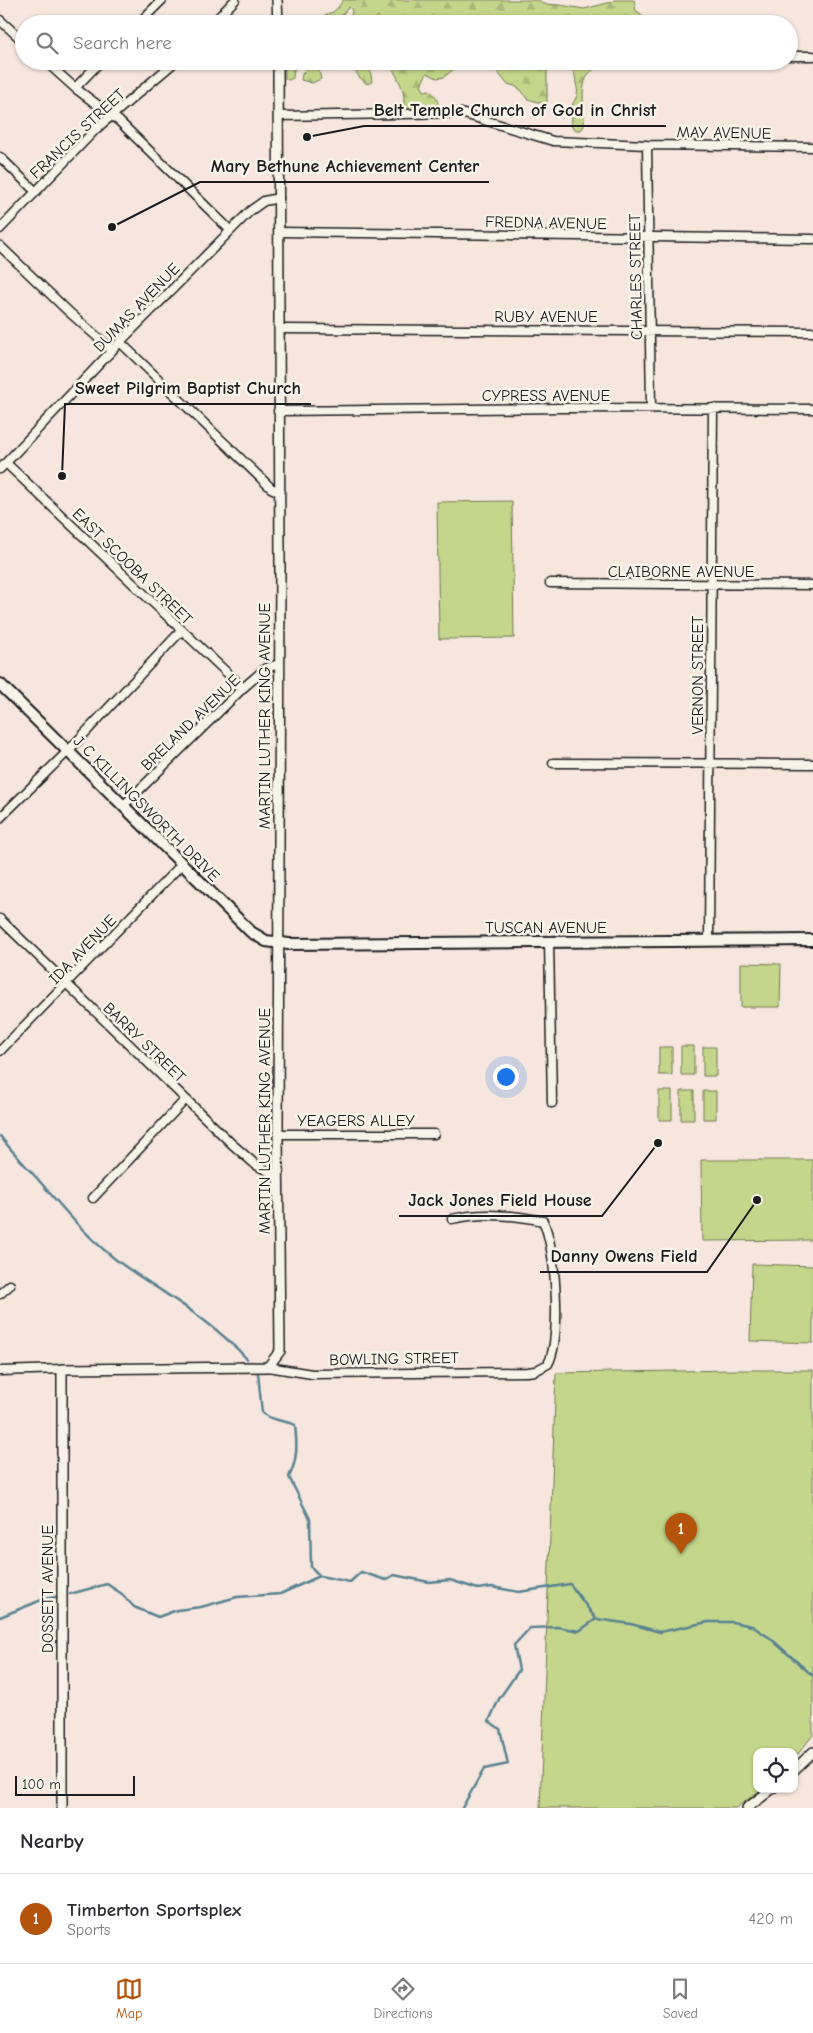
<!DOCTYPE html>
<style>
:root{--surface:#fff;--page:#f7f7f7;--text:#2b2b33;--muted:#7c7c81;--line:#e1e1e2;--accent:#b45309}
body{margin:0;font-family:"Comic Neue",sans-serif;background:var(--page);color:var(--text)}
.controls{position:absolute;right:15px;bottom:15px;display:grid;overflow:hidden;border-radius:10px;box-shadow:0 1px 4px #0004}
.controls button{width:45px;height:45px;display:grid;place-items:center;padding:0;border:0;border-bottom:1px solid var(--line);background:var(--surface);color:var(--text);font:25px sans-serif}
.scale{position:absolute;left:15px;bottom:12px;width:120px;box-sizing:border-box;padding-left:5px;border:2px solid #1c1c1c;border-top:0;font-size:14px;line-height:18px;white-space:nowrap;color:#1c1c1c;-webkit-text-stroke:4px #f7f3e8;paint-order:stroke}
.you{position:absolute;left:505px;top:1076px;width:18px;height:18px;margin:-12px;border:4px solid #fff;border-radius:50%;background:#1a73e8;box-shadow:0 0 0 8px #1a73e833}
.badge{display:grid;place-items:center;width:32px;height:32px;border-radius:50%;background:var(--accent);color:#fff;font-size:16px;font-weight:700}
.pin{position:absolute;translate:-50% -41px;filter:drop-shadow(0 1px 2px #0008)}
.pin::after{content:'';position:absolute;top:26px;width:18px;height:15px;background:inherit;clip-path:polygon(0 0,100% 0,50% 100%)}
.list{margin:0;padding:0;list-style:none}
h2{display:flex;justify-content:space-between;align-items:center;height:65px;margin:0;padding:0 20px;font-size:21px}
h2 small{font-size:16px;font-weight:400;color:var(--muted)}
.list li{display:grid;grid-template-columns:32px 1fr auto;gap:15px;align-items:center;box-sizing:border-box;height:90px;padding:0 20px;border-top:1px solid var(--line)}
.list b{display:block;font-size:19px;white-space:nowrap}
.list p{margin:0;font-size:16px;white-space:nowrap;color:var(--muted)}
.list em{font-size:16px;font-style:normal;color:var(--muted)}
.icon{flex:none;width:28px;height:28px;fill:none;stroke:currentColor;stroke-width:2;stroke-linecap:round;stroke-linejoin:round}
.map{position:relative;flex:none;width:813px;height:1808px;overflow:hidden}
.search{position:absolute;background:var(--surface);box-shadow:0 1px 4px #0004;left:15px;right:15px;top:15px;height:55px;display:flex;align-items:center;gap:12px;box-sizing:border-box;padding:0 18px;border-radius:28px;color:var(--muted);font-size:19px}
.sheet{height:155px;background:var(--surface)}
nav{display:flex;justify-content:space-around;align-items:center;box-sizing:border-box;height:70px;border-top:1px solid var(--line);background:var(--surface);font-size:14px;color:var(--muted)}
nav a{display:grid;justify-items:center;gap:2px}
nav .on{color:var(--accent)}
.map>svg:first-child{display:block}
.forest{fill:url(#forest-firs);stroke:#707954}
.park{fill:#c4d68b;stroke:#707954}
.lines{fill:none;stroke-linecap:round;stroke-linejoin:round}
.stream{stroke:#598293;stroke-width:2.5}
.minor-casing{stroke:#1c1c1c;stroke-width:11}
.tertiary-casing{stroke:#1c1c1c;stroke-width:12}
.secondary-casing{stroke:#1c1c1c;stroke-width:14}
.minor{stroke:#f7f3e8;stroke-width:8}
.tertiary{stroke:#f7f3e8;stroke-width:9}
.secondary{stroke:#f7f3e8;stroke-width:10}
.labels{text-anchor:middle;stroke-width:5;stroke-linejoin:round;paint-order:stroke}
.street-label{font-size:16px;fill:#1c1c1c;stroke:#f7f3e8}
.leader{fill:none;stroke:#1c1c1c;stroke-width:2}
.callout-dot{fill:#1c1c1c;stroke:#f7f3e8;stroke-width:2}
.callout-label{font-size:18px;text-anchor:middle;font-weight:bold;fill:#1c1c1c;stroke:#f7f3e8;stroke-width:5;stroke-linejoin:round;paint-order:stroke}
</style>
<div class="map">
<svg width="813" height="1808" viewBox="0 0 813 1808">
<defs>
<pattern id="forest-firs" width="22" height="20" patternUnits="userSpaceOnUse" patternTransform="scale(1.25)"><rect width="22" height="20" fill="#c4d68b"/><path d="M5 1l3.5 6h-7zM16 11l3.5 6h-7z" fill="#a8b777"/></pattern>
</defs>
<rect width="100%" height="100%" fill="#f6e6dd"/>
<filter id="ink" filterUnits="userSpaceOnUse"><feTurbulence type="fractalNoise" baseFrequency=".02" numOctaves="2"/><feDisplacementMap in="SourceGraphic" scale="10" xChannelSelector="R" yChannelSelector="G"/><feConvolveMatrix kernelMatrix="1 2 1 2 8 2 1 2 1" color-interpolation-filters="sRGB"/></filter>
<g filter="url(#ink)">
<path class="forest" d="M 343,0 L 539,0 L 542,4 L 560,5 L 584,9 L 612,2 L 614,0 L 634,0 L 636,11 C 642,13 644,17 644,24 L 351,24 L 352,10 L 349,7 L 341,16 L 343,24 L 322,24 L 325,15 C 333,14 339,7 343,0 Z
M 285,61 L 293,62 L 353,61 L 349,66 L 341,70 L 329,66 L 318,68 L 321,79 L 312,83 L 301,80 L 302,74 L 308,68 L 305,66 L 301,66 L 294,69 L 293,78 L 289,80 L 285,79 Z
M 358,61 L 638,61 L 635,66 C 625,66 613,65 603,66 C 575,71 585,105 584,126 L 581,130 L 576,130 L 571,126 C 571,119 571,112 572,106 C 573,102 576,99 577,95 C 578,91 577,88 576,83 C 575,72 573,66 561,64 C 556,64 551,65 547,69 L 547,103 C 539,104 534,100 527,99 L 522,91 L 515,86 L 507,84 L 492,65 L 485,62 L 460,64 L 444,77 L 437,78 L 427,73 L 421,85 L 424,91 L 429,90 C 435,95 438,98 438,106 L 435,109 L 403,109 C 407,93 400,83 393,69 L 381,67 L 370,69 L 372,82 L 367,84 L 359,77 L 355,70 Z"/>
<path class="park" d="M 512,501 L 514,638 L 439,639 L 437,502 Z
M 741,963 L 781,964 L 780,1007 L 741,1007 Z
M 681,1046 L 694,1046 L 694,1075 L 681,1075 Z
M 659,1047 L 672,1047 L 672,1075 L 659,1075 Z
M 703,1047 L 716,1047 L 716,1076 L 703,1076 Z
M 659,1091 L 672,1091 L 672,1120 L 659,1120 Z
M 681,1091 L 694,1091 L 694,1120 L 681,1120 Z
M 703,1091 L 716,1091 L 716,1119 L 703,1119 Z
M 701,1160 L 813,1160 L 813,1240 L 702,1241 Z
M 752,1264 L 813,1266 L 813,1343 L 750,1341 Z
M 737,1370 L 813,1370 L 813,1735 L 794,1759 L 794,1752 L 757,1752 L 757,1789 L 762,1789 L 736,1808 L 540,1808 L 556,1373 Z"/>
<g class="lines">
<path class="stream" d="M 0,1136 C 13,1153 28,1168 42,1184 C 67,1213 92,1243 123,1265 C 166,1295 212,1320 247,1359
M 258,1373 L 262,1413 C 271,1421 284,1420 295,1425 C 297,1444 298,1459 289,1477 L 310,1519 L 311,1567 L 320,1576
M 70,1594 L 107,1584 L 122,1594 L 134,1607 L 158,1617 L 177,1610 L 201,1607 L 237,1597 L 280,1594 L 320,1576 L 350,1582 L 361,1572 L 386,1580 L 394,1575 L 429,1582 L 450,1580 L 478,1589 L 492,1587 L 519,1592 L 570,1584 L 596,1619
M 0,1617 L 44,1599 L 55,1597
M 462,1808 L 484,1769 L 508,1764 L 500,1729 L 489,1721 L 499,1699 L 519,1670 L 514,1645 L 530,1628 L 558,1627 L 579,1631 L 596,1619 L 631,1624 L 660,1632 L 708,1622 L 732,1622 L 752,1626 L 770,1638 L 813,1676"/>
<g class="minor-casing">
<path id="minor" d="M 0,20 L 24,42
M 138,24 L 162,0
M 212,24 L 235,0
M 789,56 L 813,56
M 45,61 L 75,88 L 119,121 L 230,230
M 75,88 L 101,61
M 279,116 L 461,113 L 553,141 L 647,145 L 813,147
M 647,145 L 651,408
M 0,157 L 35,191
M 0,229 L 96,129 L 176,61
M 279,232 L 813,239
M 0,246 L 69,312 L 112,350
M 279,329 L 813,332
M 120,342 L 271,488 L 279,492
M 278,411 L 563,408 L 813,409
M 6,463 L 243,688
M 0,469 L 120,342 L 250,211 L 264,201 L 279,198
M 550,583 L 813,585
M 553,763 L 813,764
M 123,806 L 243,688 L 266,668 L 279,664
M 0,818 L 68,751 L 181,631
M 0,919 L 232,1144 L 256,1165 L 278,1176
M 549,941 L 552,1103
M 709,941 L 713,408
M 0,1051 L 182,864
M 278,1134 L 434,1134
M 93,1198 L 185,1100
M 0,1294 L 10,1285
M 268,1367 L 312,1374 L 527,1372 L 535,1371 L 548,1364 C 562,1339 556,1247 543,1221 C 514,1215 481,1212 452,1219
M 0,1371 L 62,1369"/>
</g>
<g class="tertiary-casing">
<path id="tertiary" d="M 277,0 L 278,24
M 794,1770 L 813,1752
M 62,1808 L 62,1369 L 268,1367 L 280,1351 L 278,1134 L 280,566 L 278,61
M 747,1808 L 772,1789"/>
</g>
<g class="secondary-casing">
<path id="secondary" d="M 0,684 L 251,932 L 266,941 L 289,944 L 813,940"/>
</g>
<use href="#minor" class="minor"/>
<use href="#tertiary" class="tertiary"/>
<use href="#secondary" class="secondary"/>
</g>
</g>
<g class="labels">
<g class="street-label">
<text transform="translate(724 132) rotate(1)" y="6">MAY AVENUE</text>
<text transform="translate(77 133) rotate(-43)" y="6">FRANCIS STREET</text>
<text transform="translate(546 222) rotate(1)" y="6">FREDNA AVENUE</text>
<text transform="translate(635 277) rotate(-91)" y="6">CHARLES STREET</text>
<text transform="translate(136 307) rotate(-46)" y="6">DUMAS AVENUE</text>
<text x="546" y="322">RUBY AVENUE</text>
<text x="546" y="401">CYPRESS AVENUE</text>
<text transform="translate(133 566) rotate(44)" y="6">EAST SCOOBA STREET</text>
<text x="681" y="577">CLAIBORNE AVENUE</text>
<text transform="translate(697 675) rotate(-90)" y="6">VERNON STREET</text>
<text transform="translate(264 716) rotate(-90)" y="6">MARTIN LUTHER KING AVENUE</text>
<text transform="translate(190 722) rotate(-44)" y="6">BRELAND AVENUE</text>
<text transform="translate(147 808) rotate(45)" y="6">J C KILLINGSWORTH DRIVE</text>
<text x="546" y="933">TUSCAN AVENUE</text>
<text transform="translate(82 949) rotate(-46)" y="6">IDA AVENUE</text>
<text transform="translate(145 1042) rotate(44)" y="6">BARRY STREET</text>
<text x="356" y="1126">YEAGERS ALLEY</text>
<text transform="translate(264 1121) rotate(-90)" y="6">MARTIN LUTHER KING AVENUE</text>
<text transform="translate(394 1358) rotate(-1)" y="6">BOWLING STREET</text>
<text transform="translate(47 1589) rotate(-90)" y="6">DOSSETT AVENUE</text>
</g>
</g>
<path class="leader" d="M307 137L364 126H666M112 227L200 182H489M62 476L65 404H311M658 1143L602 1216H399M757 1200L707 1272H540"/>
<g class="callout-dot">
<circle cx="307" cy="137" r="5"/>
<circle cx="112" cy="227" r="5"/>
<circle cx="62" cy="476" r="5"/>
<circle cx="658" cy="1143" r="5"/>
<circle cx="757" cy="1200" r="5"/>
</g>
<g class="callout-label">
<text x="515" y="116">Belt Temple Church of God in Christ</text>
<text x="345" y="172">Mary Bethune Achievement Center</text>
<text x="188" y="394">Sweet Pilgrim Baptist Church</text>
<text x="500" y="1206">Jack Jones Field House</text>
<text x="624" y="1262">Danny Owens Field</text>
</g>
</svg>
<div class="controls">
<button><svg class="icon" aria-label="locate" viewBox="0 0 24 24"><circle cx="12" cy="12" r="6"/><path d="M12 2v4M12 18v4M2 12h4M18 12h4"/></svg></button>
</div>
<div class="scale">100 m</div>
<div class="you"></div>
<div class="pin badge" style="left:681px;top:1554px">1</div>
<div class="search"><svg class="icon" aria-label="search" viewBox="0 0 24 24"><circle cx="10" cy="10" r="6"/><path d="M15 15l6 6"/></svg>Search here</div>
</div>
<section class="sheet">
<h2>Nearby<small></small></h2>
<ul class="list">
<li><span class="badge">1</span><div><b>Timberton Sportsplex</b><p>Sports</p></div><em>420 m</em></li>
</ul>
</section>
<nav>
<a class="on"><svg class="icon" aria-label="map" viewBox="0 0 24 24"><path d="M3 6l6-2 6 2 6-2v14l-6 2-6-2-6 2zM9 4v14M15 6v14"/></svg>Map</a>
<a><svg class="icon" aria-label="directions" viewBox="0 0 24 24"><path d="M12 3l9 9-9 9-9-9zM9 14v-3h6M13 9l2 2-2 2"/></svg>Directions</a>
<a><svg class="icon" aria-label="saved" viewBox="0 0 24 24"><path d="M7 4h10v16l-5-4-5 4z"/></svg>Saved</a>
</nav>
